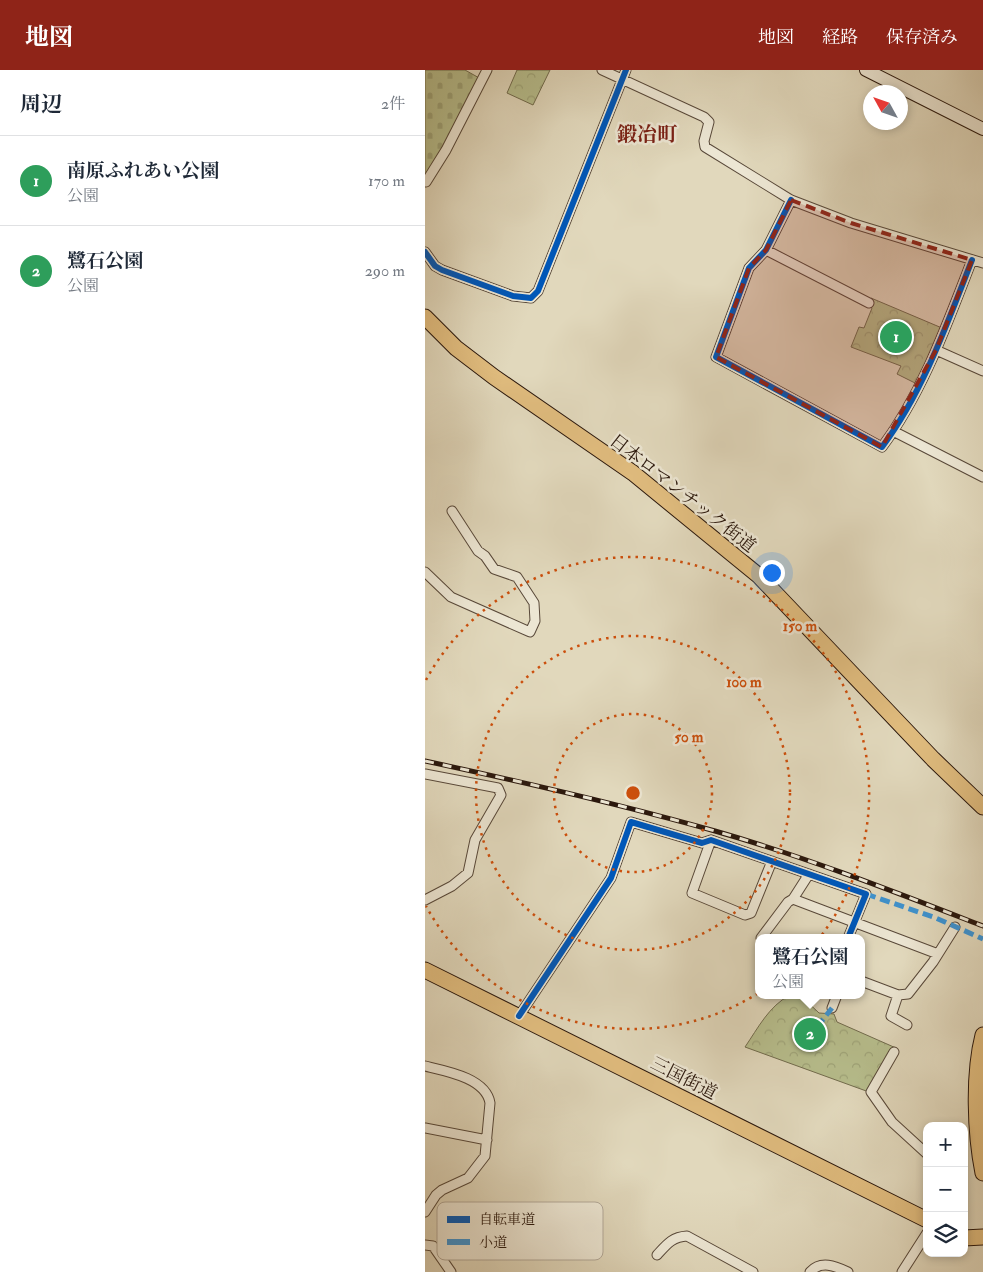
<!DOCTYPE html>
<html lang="ja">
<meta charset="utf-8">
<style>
:root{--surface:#fff;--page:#f6f6f7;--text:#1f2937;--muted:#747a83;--line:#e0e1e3;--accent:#8f2418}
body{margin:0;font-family:"IM FELL Double Pica","Noto Serif JP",serif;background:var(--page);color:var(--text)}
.controls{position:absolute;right:15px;bottom:15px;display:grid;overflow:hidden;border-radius:10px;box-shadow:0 2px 8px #0003}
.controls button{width:45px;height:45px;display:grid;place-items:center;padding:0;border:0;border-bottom:1px solid var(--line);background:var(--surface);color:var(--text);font:25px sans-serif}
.compass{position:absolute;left:438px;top:15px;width:45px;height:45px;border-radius:50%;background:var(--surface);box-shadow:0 2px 8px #0003;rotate:310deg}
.you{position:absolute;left:346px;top:502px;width:18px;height:18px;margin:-12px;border:4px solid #fff;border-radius:50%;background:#1a73e8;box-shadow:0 0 0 8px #1a73e833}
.badge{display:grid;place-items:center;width:32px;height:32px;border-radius:50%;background:var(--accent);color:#fff;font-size:16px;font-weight:700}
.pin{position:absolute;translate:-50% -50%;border:2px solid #fff;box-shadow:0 1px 5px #0006}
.popup{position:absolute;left:330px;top:864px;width:110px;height:65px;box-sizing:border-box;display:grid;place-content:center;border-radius:10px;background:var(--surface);filter:drop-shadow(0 1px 4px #0005);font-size:16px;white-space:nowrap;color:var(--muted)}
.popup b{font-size:19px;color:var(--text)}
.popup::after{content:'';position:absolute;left:50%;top:100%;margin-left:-10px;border:10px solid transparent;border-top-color:var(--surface)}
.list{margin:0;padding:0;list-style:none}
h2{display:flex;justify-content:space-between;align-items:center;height:65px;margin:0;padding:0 20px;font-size:21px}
h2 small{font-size:16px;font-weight:400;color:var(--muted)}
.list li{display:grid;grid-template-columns:32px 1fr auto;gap:15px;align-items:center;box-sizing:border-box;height:90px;padding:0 20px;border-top:1px solid var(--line)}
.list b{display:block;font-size:19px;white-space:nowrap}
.list p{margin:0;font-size:16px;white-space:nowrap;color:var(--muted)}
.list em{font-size:16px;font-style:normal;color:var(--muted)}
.icon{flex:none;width:28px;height:28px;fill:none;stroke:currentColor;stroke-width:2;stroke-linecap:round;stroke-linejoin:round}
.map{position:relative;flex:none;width:558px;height:1202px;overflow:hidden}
header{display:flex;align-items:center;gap:30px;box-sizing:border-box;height:70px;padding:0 25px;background:var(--accent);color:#fff}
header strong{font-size:24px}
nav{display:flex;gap:28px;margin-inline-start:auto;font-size:18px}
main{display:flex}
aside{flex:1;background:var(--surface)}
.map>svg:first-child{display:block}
.forest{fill:url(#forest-crowns);stroke:#716b4d}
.cemetery{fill:url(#cemetery-stones);stroke:#716b4d}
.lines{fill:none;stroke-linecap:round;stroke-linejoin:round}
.minor-casing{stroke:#584839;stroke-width:11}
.secondary-casing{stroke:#2b180d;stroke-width:14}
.trunk-casing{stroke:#2b180d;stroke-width:17}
.minor{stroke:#ece6d3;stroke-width:9}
.secondary{stroke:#ece6d3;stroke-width:12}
.trunk{stroke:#e0bc7e;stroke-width:15}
.rail-casing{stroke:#2b180d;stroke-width:5}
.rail{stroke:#ece6d3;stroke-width:3;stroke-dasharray:9;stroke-linecap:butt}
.quiet{stroke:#3c93d2;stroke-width:5;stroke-dasharray:10 5;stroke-linecap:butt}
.cycleway-casing{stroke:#ece6d3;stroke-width:9}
.cycleway{stroke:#0057b8;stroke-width:6}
.marked{fill:#8f2418;fill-opacity:0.2;stroke:#8f2418;stroke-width:4;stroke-dasharray:10 6;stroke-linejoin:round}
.ring{fill:none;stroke:#cc4f0c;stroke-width:2.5;stroke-dasharray:2.5 5}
.labels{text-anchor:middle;stroke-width:5;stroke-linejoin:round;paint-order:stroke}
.street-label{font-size:18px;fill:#2b180d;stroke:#ece6d3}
.quarter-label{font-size:20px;font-weight:bold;fill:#7a1f14;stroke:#ece6d3}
.key{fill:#ece6d3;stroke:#b2a898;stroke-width:1}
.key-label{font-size:14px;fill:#2b180d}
.centre{fill:#cc4f0c;stroke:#ece6d3;stroke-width:2.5}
.ring-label{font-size:15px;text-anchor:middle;font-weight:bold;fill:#cc4f0c;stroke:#ece6d3;stroke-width:5;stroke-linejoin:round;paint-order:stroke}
</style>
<header>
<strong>地図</strong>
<nav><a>地図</a><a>経路</a><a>保存済み</a></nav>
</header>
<main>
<aside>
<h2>周辺<small>2件</small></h2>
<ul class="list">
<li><span class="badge" style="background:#2e9e5b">1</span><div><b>南原ふれあい公園</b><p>公園</p></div><em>170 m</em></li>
<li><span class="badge" style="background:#2e9e5b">2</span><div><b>鷺石公園</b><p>公園</p></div><em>290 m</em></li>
</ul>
</aside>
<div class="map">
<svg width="558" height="1202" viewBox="0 0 558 1202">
<defs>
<pattern id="forest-crowns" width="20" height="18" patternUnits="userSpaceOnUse" patternTransform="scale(1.25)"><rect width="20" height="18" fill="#b7be8d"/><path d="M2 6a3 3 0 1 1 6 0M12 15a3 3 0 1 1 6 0" fill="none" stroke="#9ea378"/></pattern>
<pattern id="cemetery-stones" width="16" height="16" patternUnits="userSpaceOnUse" patternTransform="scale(1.25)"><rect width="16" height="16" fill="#b7be8d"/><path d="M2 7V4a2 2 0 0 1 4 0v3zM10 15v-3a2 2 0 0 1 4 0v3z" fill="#9ea378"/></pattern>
</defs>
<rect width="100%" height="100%" fill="#e1d8bc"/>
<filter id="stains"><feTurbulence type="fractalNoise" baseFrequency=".004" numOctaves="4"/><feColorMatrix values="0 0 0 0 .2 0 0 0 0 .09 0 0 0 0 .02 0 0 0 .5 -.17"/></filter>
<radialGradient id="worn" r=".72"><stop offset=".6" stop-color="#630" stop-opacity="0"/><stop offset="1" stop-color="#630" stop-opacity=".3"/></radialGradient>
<path class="forest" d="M 92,0 L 125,0 L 108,35 L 82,23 Z
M 446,228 L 517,258 L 492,314 L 472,304 L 476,296 L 426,277 L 434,257 L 439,258 L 447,238 L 443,235 Z
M 365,925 L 375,925 L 394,943 L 409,944 L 412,952 L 471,978 L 444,1022 L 320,977 C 333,958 344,936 365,925 Z"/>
<path class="cemetery" d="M 0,0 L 40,0 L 56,9 L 0,109 Z"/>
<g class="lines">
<g class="minor-casing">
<path id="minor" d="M 177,0 L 279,47 L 284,52 L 279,71 L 280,77 L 366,130 L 426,153 L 558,193
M 1,112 L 21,80 L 62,0
M 366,130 L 341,180 L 324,198 L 291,287 L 457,377 C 498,322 522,254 547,190
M 341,180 L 444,233
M 0,182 L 10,196 L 17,200 L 88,226 L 106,228 L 113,221 L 201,0
M 511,280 L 558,301
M 468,361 L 558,407
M 0,502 L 26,527 L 105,562 L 110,551 L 109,533 L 92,507 L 69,499 L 60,486 L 53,481 L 27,441
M 0,704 L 73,718 L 76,725 L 50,770 L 43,803 L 27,816 L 0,830
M 286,770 L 267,823 L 320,845 L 326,843 L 347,791
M 368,829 L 384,804
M 336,868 L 363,832 L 368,829 L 513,884
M 436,911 L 473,925 L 483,924 L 508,892 L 530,857
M 473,925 L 466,946 L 482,955
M 407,938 L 412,925
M 94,946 L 186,808 L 206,752 L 277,773 L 286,770 L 441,824 L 423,868
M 469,982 L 446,1022 L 467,1052 L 502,1084
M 0,996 C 21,1001 61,1008 65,1033 L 60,1086 L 43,1108 L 17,1120 L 11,1125 L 0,1142
M 0,1058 L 62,1070
M 0,1175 L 8,1176 L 26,1202
M 232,1185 C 242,1174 247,1167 262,1166 L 328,1202
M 385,1202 C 396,1190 410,1196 423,1202
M 477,1202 L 502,1163"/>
</g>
<g class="secondary-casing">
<path id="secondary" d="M 441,0 L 558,59"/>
</g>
<g class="trunk-casing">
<path id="trunk" d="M 0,247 L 31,278 L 69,307 L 208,403 L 334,506 L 508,689 L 558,737
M 0,900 L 502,1150
M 558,965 C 548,1004 550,1063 558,1103
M 539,1168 L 558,1167"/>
</g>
<use href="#minor" class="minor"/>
<use href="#secondary" class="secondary"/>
<use href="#trunk" class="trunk"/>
<g class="rail-casing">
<path id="rail" d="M 0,691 C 98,712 194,734 290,761 C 381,787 470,822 558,856"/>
</g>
<use href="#rail" class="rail"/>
<path class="quiet" d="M 441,824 L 511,848 L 558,869
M 392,957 L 407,938"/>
<g class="cycleway-casing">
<path id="cycleway" d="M 366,130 L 341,180 L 324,198 L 291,287 L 457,377 C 498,322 522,254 547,190
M 0,182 L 10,196 L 17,200 L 88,226 L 106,228 L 113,221 L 201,0
M 94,946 L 186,808 L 206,752 L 277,773 L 286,770 L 441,824 L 423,868"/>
</g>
<use href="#cycleway" class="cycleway"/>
</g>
<path class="marked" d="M 366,130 L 426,153 L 547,190 L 511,280 L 457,377 L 291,287 L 324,198 L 341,180 Z"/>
<g class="ring">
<circle cx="208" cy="723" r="79"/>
<circle cx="208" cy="723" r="157"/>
<path d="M1 610A236 236 0 1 1 1 836"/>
</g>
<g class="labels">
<g class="street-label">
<text transform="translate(258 423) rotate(38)" y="6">日本ロマンチック街道</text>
<text transform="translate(259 1008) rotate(27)" y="6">三国街道</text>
</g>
<g class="quarter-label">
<text x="222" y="71">鍛冶町</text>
</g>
</g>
<rect x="12" y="1132" width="166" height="58" rx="8" class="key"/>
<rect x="22" y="1146" width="23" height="7" fill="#0057b8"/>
<rect x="22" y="1169" width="23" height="6" fill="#3c93d2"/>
<g class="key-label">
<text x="54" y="1154">自転車道</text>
<text x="54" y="1177">小道</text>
</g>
<circle cx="208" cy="723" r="8" class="centre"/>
<g class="ring-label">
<text x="375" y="561">150 m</text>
<text x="319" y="617">100 m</text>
<text x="264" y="672">50 m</text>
</g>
<rect width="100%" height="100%" filter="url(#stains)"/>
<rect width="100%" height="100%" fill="url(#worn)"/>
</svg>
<div class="controls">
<button>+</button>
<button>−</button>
<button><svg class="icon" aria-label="layers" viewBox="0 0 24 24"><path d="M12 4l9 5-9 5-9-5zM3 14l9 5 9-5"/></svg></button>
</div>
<svg class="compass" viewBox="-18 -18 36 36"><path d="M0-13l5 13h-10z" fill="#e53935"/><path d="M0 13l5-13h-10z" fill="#747a83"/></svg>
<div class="you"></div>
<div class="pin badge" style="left:471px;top:267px;background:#2e9e5b">1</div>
<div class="pin badge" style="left:385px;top:964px;background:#2e9e5b">2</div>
<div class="popup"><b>鷺石公園</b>公園</div>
</div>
</main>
